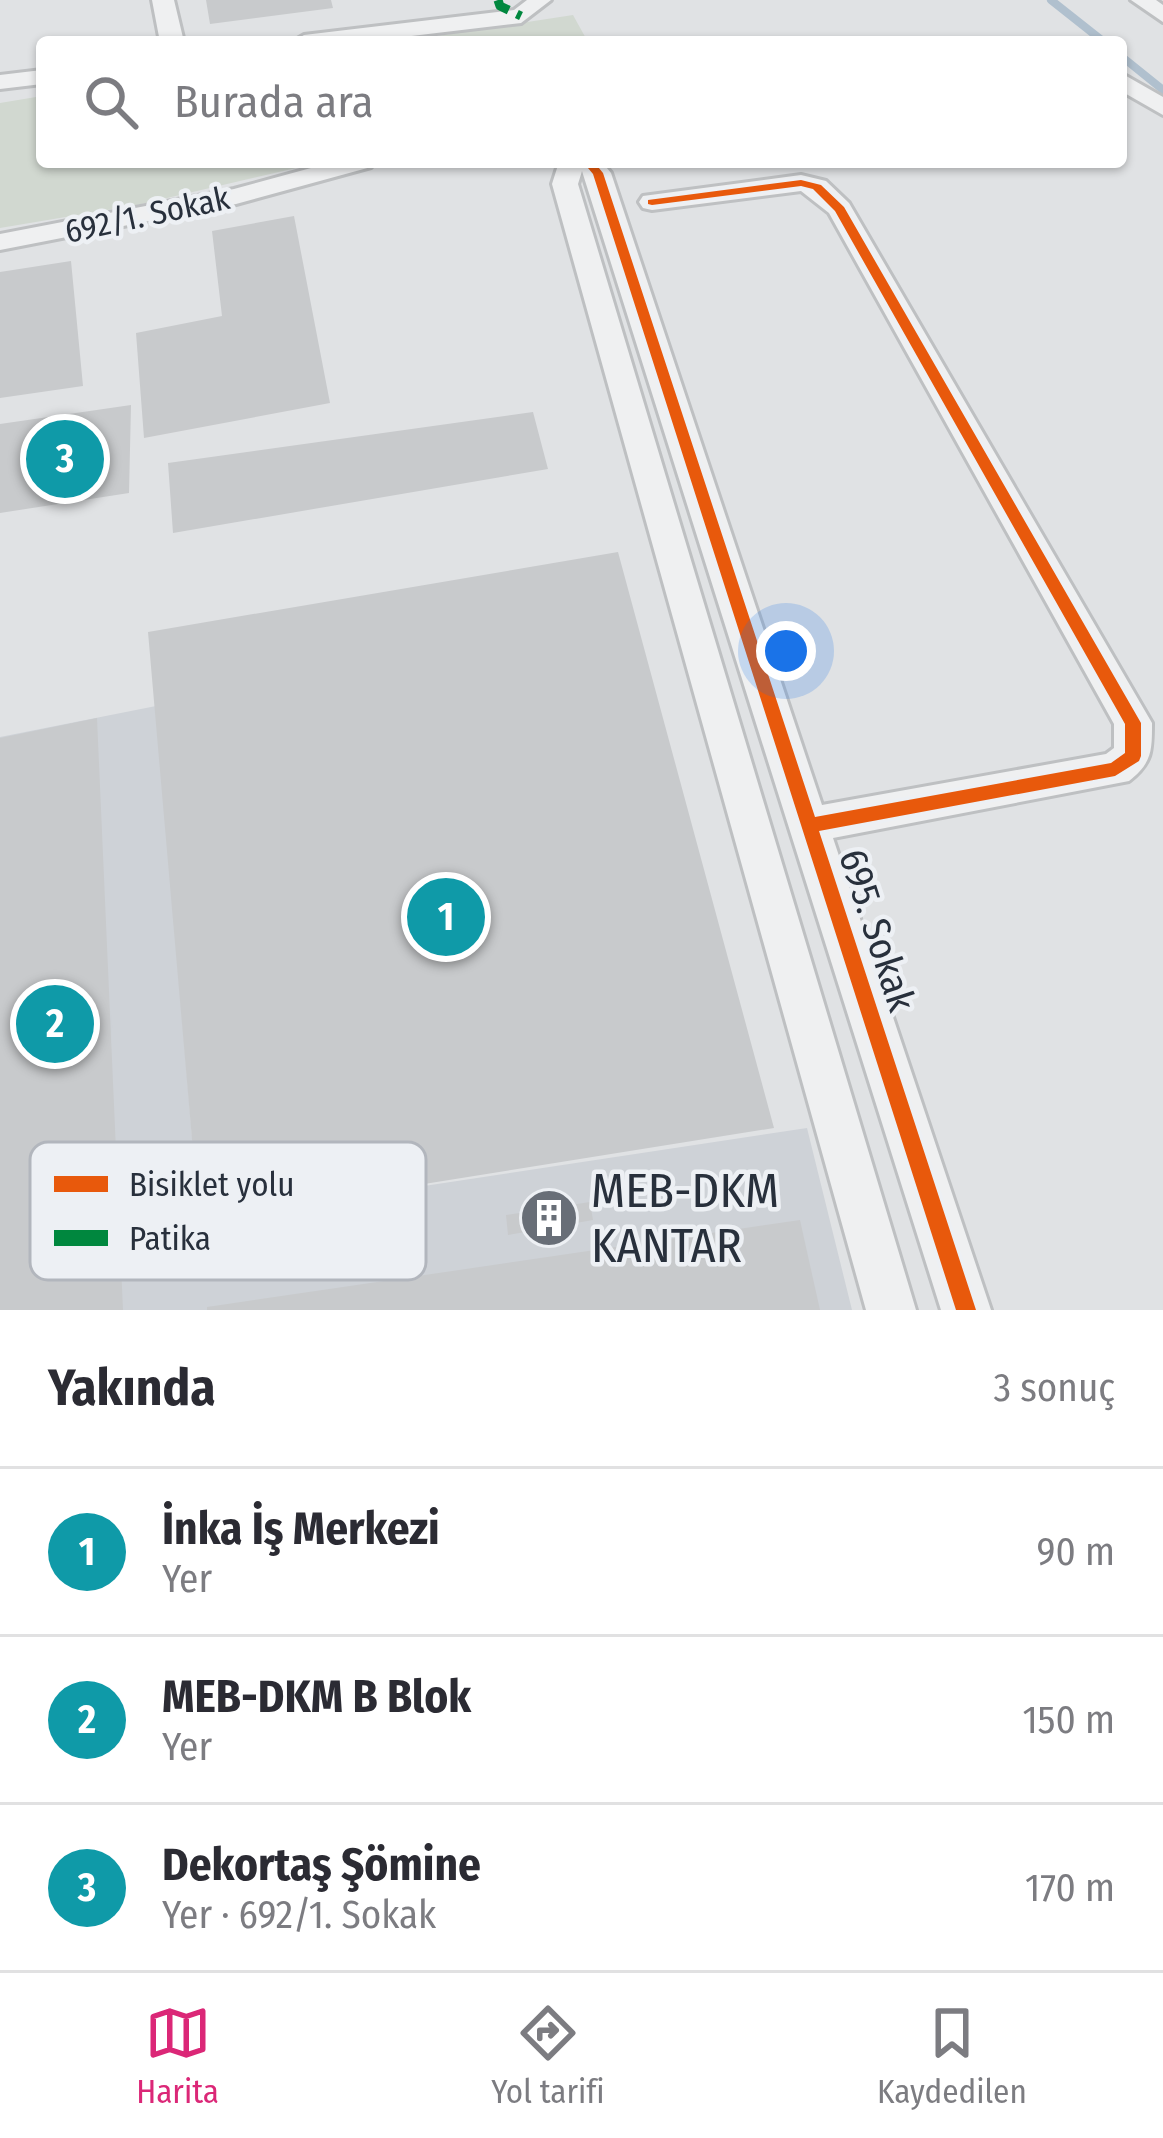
<!DOCTYPE html>
<html lang="tr">
<meta charset="utf-8">
<style>
:root{--surface:#fff;--page:#f2f2f3;--text:#2b2b33;--muted:#7c7c81;--line:#e1e1e2;--accent:#db2777}
body{margin:0;font-family:"Fira Sans Condensed",sans-serif;background:var(--page);color:var(--text)}
.you{position:absolute;left:786px;top:651px;width:42px;height:42px;margin:-30px;border:9px solid #fff;border-radius:50%;background:#1a73e8;box-shadow:0 0 0 18px #1a73e833}
.badge{display:grid;place-items:center;width:78px;height:78px;border-radius:50%;background:var(--accent);color:#fff;font-size:39px;font-weight:700}
.pin{position:absolute;translate:-50% -50%;border:6px solid #fff;box-shadow:0 3px 12px #0006}
.list{margin:0;padding:0;list-style:none}
h2{display:flex;justify-content:space-between;align-items:center;height:156px;margin:0;padding:0 48px;font-size:51px}
h2 small{font-size:39px;font-weight:400;color:var(--muted)}
.list li{display:grid;grid-template-columns:78px 1fr auto;gap:36px;align-items:center;box-sizing:border-box;height:168px;padding:0 48px;border-top:3px solid var(--line)}
.list b{display:block;font-size:45px;white-space:nowrap}
.list p{margin:0;font-size:39px;white-space:nowrap;color:var(--muted)}
.list em{font-size:39px;font-style:normal;color:var(--muted)}
.icon{flex:none;width:66px;height:66px;fill:none;stroke:currentColor;stroke-width:2;stroke-linecap:round;stroke-linejoin:round}
.map{position:relative;flex:none;width:1163px;height:1310px;overflow:hidden}
.search{position:absolute;background:var(--surface);box-shadow:0 3px 9px #0004;left:36px;right:36px;top:36px;height:132px;display:flex;align-items:center;gap:30px;box-sizing:border-box;padding:0 42px;border-radius:12px;color:var(--muted);font-size:45px}
.sheet{height:660px;background:var(--surface)}
nav{display:flex;justify-content:space-around;align-items:center;box-sizing:border-box;height:168px;border-top:3px solid var(--line);background:var(--surface);font-size:33px;color:var(--muted)}
nav a{display:grid;justify-items:center;gap:6px}
nav .on{color:var(--accent)}
.map>svg:first-child{display:block}
.built{fill:#ced2d7}
.green{fill:#d1d8d0}
.lines{fill:none;stroke-linecap:round;stroke-linejoin:round}
.stream{stroke:#b0c0ce;stroke-width:8}
.building{fill:#c8cacc}
.minor-casing{stroke:#bec0c2;stroke-width:6}
.minor{fill:#eff0f1;fill-rule:evenodd}
.quiet{stroke:#00873e;stroke-width:9;stroke-dasharray:16 9;stroke-linecap:butt}
.cycleway-casing{stroke:#edf0f4;stroke-width:7}
.cycleway{fill:#e8590c;fill-rule:evenodd}
.labels{text-anchor:middle;stroke-width:9;stroke-linejoin:round;paint-order:stroke}
.far-street-label{font-size:33px;fill:#28303c;stroke:#edf0f4}
.street-label{font-size:39px;fill:#28303c;stroke:#edf0f4}
.near-poi-label{font-size:48px;fill:#28303c;stroke:#edf0f4;text-anchor:start}
.key{fill:#edf0f4;stroke:#b2b6bd;stroke-width:3}
.key-label{font-size:33px;fill:#28303c}
</style>
<div class="map">
<svg width="1163" height="1310" viewBox="0 0 1163 1310">
<rect width="100%" height="100%" fill="#e0e2e4"/>
<path class="built" d="M 156,706 L 199,1220 L 807,1128 L 852,1310 L 0,1310 L 0,737 Z"/>
<path class="green" d="M 573,15 L 588,42 L 399,42 Z
M 42,96 L 42,162 L 322,162 L 137,205 L 0,228 L 0,103 Z"/>
<g class="lines">
<path class="stream" d="M 1051,0 L 1104,42
M 1121,56 L 1163,90"/>
</g>
<path class="building" d="M 206,0 L 331,0 L 333,8 L 210,24 Z
M 294,216 L 330,403 L 144,438 L 136,333 L 222,316 L 212,231 Z
M 71,261 L 83,386 L 0,398 L 0,272 Z
M 131,405 L 129,493 L 0,513 L 0,424 Z
M 533,412 L 548,469 L 173,533 L 168,463 Z
M 618,552 L 774,1128 L 199,1220 L 148,632 Z
M 97,718 L 123,1310 L 0,1310 L 0,738 Z
M 590,1202 L 593,1220 L 508,1235 L 506,1215 Z
M 800,1220 L 820,1310 L 207,1310 L 207,1307 Z"/>
<g class="lines">
<g class="minor-casing">
<path id="minor" d="M 152,0 L 174,0 L 184,42 L 160,42 Z
M 527,0 L 551,0 L 521,23 L 361,42 L 292,42 L 304,35 L 514,10 Z
M 1131,0 L 1156,0 L 1163,5 L 1163,22 Z
M 42,70 L 42,84 L 0,89 L 0,75 Z
M 1121,73 L 1163,97 L 1163,115 L 1121,91 Z
M 333,162 L 375,162 L 371,167 L 236,204 L 0,250 L 0,234 L 234,189 Z
M 559,162 L 602,162 L 611,173 L 822,805 L 1106,754 L 1114,748 L 1114,724 L 829,213 L 801,191 L 652,210 L 643,208 L 639,202 L 643,196 L 801,175 L 826,181 L 849,203 L 1152,723 C 1152,751 1152,763 1129,781 L 833,838 L 991,1310 L 941,1310 L 582,171 L 578,184 L 916,1310 L 866,1310 L 552,184 Z"/>
</g>
<use href="#minor" class="minor"/>
<path class="quiet" d="M 498,0 L 500,6 L 521,16"/>
<g class="cycleway-casing">
<path id="cycleway" d="M 583,162 L 594,162 L 603,173 L 815,817 L 1111,763 L 1125,753 L 1125,724 L 835,211 L 813,189 L 801,186 L 652,205 L 648,204 L 648,200 L 801,180 L 821,185 L 844,207 L 1141,723 L 1141,756 L 1139,761 L 1115,776 L 819,831 L 976,1310 L 956,1310 L 593,174 Z"/>
</g>
<use href="#cycleway" class="cycleway"/>
</g>
<defs>
<g id="building-disc" transform="scale(3)"><circle r="9.5" fill="#686e77" stroke="#edf0f4"/><path d="M-4-6H4V6H1V3H-1V6H-4ZM-2.5-4.3h1.7v1.8h-1.7ZM.8-4.3h1.7v1.8H.8ZM-2.5-1h1.7V.8h-1.7ZM.8-1h1.7V.8H.8Z" fill="#fff"/></g>
</defs>
<g fill-rule="evenodd">
<use href="#building-disc" x="549" y="1218"/>
</g>
<g class="labels">
<g class="far-street-label">
<text transform="translate(147 214) rotate(-12)" y="12">692/1. Sokak</text>
</g>
<g class="street-label">
<text transform="translate(878 930) rotate(72)" y="14">695. Sokak</text>
</g>
<g class="near-poi-label">
<text x="591" y="1207">MEB-DKM<tspan x="591" dy="55">KANTAR</tspan></text>
</g>
</g>
<rect x="30" y="1142" width="396" height="138" rx="18" class="key"/>
<rect x="54" y="1176" width="54" height="16" fill="#e8590c"/>
<rect x="54" y="1230" width="54" height="16" fill="#00873e"/>
<g class="key-label">
<text x="129" y="1196">Bisiklet yolu</text>
<text x="129" y="1250">Patika</text>
</g>
</svg>
<div class="you"></div>
<div class="pin badge" style="left:446px;top:917px;background:#0f9aa8">1</div>
<div class="pin badge" style="left:55px;top:1024px;background:#0f9aa8">2</div>
<div class="pin badge" style="left:65px;top:459px;background:#0f9aa8">3</div>
<div class="search"><svg class="icon" aria-label="search" viewBox="0 0 24 24"><circle cx="10" cy="10" r="6"/><path d="M15 15l6 6"/></svg>Burada ara</div>
</div>
<section class="sheet">
<h2>Yakında<small>3 sonuç</small></h2>
<ul class="list">
<li><span class="badge" style="background:#0f9aa8">1</span><div><b>İnka İş Merkezi</b><p>Yer</p></div><em>90 m</em></li>
<li><span class="badge" style="background:#0f9aa8">2</span><div><b>MEB-DKM B Blok</b><p>Yer</p></div><em>150 m</em></li>
<li><span class="badge" style="background:#0f9aa8">3</span><div><b>Dekortaş Şömine</b><p>Yer · 692/1. Sokak</p></div><em>170 m</em></li>
</ul>
</section>
<nav>
<a class="on"><svg class="icon" aria-label="map" viewBox="0 0 24 24"><path d="M3 6l6-2 6 2 6-2v14l-6 2-6-2-6 2zM9 4v14M15 6v14"/></svg>Harita</a>
<a><svg class="icon" aria-label="directions" viewBox="0 0 24 24"><path d="M12 3l9 9-9 9-9-9zM9 14v-3h6M13 9l2 2-2 2"/></svg>Yol tarifi</a>
<a><svg class="icon" aria-label="saved" viewBox="0 0 24 24"><path d="M7 4h10v16l-5-4-5 4z"/></svg>Kaydedilen</a>
</nav>
